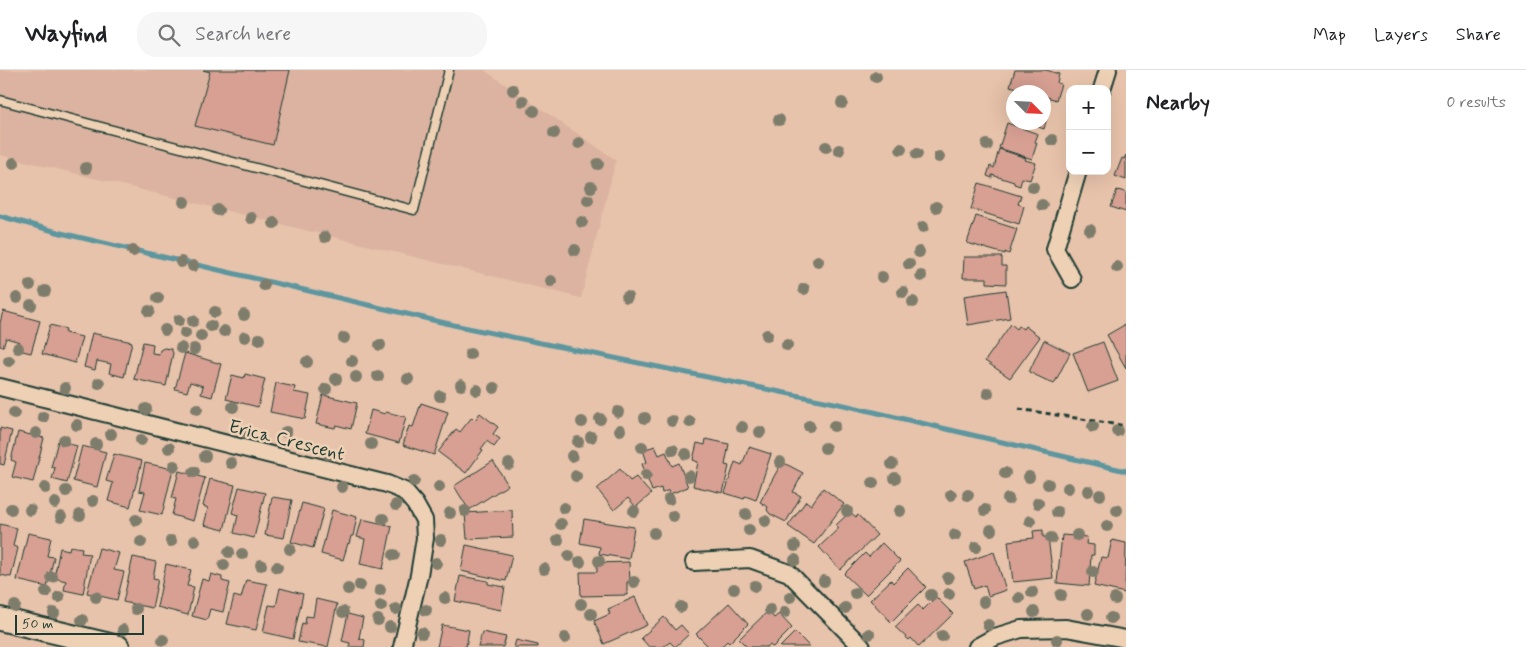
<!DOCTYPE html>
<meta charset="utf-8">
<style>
:root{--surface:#fff;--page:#f6f6f6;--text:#202124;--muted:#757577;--line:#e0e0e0}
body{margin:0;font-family:Mynerve,sans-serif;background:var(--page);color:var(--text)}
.controls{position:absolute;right:15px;top:15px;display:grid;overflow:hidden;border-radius:10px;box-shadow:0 5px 20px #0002}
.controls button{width:45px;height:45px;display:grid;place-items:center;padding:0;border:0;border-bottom:1px solid var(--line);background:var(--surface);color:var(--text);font:25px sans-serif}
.compass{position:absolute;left:1006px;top:15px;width:45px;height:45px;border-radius:50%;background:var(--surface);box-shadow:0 5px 20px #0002;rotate:114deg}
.scale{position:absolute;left:15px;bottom:12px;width:129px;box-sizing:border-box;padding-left:5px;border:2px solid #1f3d34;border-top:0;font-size:14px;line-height:18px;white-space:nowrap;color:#1f3d34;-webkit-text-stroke:4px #eed1b5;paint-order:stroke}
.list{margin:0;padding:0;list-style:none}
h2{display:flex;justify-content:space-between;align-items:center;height:65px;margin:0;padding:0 20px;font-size:21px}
h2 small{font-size:16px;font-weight:400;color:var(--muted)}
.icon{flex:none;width:28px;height:28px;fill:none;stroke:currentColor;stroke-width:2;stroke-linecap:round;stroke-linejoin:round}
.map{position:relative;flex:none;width:1126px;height:577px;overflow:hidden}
header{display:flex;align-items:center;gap:30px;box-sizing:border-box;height:70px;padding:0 25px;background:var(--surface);border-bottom:1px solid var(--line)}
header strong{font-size:24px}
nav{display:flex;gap:28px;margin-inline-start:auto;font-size:18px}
.search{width:350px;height:45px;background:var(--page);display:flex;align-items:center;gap:12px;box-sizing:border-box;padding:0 18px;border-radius:20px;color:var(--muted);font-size:19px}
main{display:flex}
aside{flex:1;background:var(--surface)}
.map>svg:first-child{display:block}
.built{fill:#dbb3a0}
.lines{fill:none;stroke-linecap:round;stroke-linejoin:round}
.stream{stroke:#5d969f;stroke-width:5}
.building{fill:#d7a093;stroke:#1f3d34}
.lane-casing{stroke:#1f3d34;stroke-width:11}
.street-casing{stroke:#1f3d34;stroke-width:20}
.secondary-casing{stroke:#1f3d34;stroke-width:26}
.path{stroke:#1f3d34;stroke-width:3;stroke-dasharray:5 4;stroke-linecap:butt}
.lane{stroke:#eed1b5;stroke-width:8}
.street{stroke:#eed1b5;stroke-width:16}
.secondary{stroke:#eed1b5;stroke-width:22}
.tree{fill:#7e7d6c}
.labels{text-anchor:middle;stroke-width:5;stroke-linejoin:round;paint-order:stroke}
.street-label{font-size:19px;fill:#1f3d34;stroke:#eed1b5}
</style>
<header>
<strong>Wayfind</strong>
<div class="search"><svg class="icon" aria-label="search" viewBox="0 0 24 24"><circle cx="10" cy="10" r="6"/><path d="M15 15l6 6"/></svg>Search here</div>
<nav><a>Map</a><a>Layers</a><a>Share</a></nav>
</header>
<main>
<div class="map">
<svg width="1126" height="577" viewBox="0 0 1126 577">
<rect width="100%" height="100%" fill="#e8c3ab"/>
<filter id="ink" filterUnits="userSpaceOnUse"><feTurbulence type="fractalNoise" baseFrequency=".02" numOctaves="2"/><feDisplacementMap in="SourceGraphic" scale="10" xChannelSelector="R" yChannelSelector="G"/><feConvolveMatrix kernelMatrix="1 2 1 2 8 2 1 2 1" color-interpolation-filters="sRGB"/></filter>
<g filter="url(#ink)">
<path class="built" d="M 0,0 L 484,0 L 616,90 L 581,228 L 0,85 Z"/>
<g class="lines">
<path class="stream" d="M 0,146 L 61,163 L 458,256 L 844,335 L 1126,401"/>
</g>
<path class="building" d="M 203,0 L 290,0 L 273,75 L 195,56 L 210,2 Z
M 1015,0 L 1046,0 L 1059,4 L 1057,13 L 1061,14 L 1056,30 L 1044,26 L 1044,22 L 1031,22 L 1010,16 Z
M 1014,33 L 1014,49 L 1009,48 Z
M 1044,33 L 1049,35 L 1046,43 L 1048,44 L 1044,59 L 1024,52 L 1044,52 Z
M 1007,53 L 1038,64 L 1035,72 L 1037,73 L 1032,89 L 999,78 Z
M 999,79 L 1026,88 L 1025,90 L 1036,93 L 1030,110 L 1022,108 L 1020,116 L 1014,114 L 1014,112 L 992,105 L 992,108 L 987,106 L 990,96 L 994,98 Z
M 1126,85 L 1126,110 L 1115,106 L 1122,88 L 1124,89 Z
M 979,113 L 1021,126 L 1018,134 L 1024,136 L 1019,154 L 971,139 Z
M 1117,120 L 1126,122 L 1126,142 L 1111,137 Z
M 976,146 L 1017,159 L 1009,184 L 1005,182 L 1005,184 L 967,173 Z
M 964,187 L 1002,187 L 1002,196 L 1006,196 L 1006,214 L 987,213 L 987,208 L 963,208 Z
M 1006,220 L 1010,248 L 968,255 L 964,226 Z
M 3,241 L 40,251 L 31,283 L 18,280 L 20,272 L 6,268 L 3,277 L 0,276 L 0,253 Z
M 1011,254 L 1017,259 L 1019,256 L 1023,259 L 1025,256 L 1040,267 L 1010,308 L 985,291 Z
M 1126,254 L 1126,298 L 1107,265 Z
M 50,255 L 66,259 L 65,263 L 82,267 L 75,293 L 42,284 Z
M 92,263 L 132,272 L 124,307 L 109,303 L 111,294 L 97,291 L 95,300 L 84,297 Z
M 1044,270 L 1070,283 L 1054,314 L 1029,302 Z
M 143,272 L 153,274 L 152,283 L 159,284 L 160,280 L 164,278 L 171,279 L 173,283 L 166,316 L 134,309 Z
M 1103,272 L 1118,311 L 1088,322 L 1073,283 Z
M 185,283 L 221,294 L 212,327 L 201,324 L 203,316 L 190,312 L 187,322 L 175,319 Z
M 245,304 L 265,309 L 258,337 L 226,329 L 232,305 L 244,308 Z
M 276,313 L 295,317 L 294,322 L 310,325 L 305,349 L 270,342 Z
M 323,325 L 357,333 L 351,359 L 336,355 L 335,358 L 316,354 Z
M 421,333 L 448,342 L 434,385 L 403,375 L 409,356 L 413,357 Z
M 371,340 L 385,344 L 386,342 L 406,347 L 399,373 L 365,364 Z
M 480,343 L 498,357 L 493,364 L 500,369 L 494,377 L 487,371 L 481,379 L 483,380 L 466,403 L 438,382 L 456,359 L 460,362 L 472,347 L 475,350 Z
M 0,358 L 12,361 L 4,395 L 0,394 Z
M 18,362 L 44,368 L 33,412 L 12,407 L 16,392 L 11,390 Z
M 706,369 L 729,374 L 725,395 L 729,396 L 723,423 L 693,416 L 698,392 L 693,390 L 697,373 L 705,375 Z
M 58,371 L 77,376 L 67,413 L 52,409 L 55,398 L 51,397 Z
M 82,376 L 106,382 L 97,417 L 73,411 Z
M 655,376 L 659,385 L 666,382 L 672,396 L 679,393 L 688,417 L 670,424 L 669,420 L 662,423 L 661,418 L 652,421 L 642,394 L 647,392 L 643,380 Z
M 749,377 L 771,384 L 756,430 L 745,426 L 744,429 L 725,423 L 735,392 L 742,395 Z
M 114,384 L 142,391 L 130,437 L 108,431 L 113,413 L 106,411 Z
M 493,391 L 508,415 L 469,440 L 454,416 Z
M 782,392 L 803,403 L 793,422 L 801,426 L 786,452 L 770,444 L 767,440 L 768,437 L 760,432 Z
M 145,393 L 173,399 L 162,445 L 140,440 L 145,422 L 139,421 Z
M 620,399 L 630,411 L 636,407 L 651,424 L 636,437 L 628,428 L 614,440 L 597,419 Z
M 179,401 L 205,408 L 193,451 L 172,445 L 176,429 L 172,428 Z
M 210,409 L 235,415 L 224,460 L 204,455 L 208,438 L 203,436 Z
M 239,417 L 265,423 L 254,468 L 234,463 L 238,445 L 232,443 Z
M 823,418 L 844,434 L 814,474 L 788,456 L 806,431 L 811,435 Z
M 272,427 L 292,430 L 284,468 L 265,465 Z
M 302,433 L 324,439 L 313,478 L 291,472 Z
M 332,440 L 357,447 L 353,466 L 351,466 L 349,474 L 348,473 L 343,490 L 321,484 Z
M 512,440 L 513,467 L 467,469 L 465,443 Z
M 850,442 L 856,447 L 858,445 L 877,465 L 840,500 L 819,477 L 839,458 L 836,455 Z
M 362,449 L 392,456 L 383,499 L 360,494 L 365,469 L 357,467 Z
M 584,449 L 634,457 L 629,489 L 599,484 L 600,477 L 580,473 Z
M 0,454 L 17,458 L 13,476 L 18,478 L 11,507 L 0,505 Z
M 1043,460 L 1043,467 L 1048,467 L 1053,508 L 1013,512 L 1008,471 L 1034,468 L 1033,461 Z
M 28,463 L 51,468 L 47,486 L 54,487 L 47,517 L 17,510 Z
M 1062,465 L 1087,467 L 1086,474 L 1094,475 L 1094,485 L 1091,485 L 1089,516 L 1057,513 Z
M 1112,470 L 1126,473 L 1125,523 L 1094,516 L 1101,487 L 1108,488 Z
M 882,473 L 900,491 L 866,525 L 844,504 L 865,483 L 869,487 Z
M 466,475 L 512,485 L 506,511 L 461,501 Z
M 70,476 L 82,478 L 81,483 L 90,484 L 83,524 L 64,520 L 66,511 L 54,508 L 60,478 L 69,480 Z
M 99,478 L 119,483 L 114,500 L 124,502 L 117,530 L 87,523 Z
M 994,482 L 1006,520 L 988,526 L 985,515 L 974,519 L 965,492 Z
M 133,487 L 156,492 L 153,508 L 158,509 L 152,538 L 123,532 Z
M 629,492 L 630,512 L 627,512 L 627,525 L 581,526 L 580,502 L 597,502 L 597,493 Z
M 166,494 L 191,500 L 187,516 L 194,517 L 188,545 L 157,537 Z
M 908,498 L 926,517 L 891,552 L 870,530 L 891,510 L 893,513 Z
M 211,504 L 222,507 L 222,511 L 230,513 L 223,542 L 210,539 L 207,550 L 192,546 L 202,509 L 209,511 Z
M 460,506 L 488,511 L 488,514 L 505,517 L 501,540 L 455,531 Z
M 246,510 L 267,514 L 256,560 L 227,554 L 234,526 L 241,528 Z
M 280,518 L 303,524 L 293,569 L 263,562 L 269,535 L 276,536 Z
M 635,527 L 647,555 L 604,574 L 594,551 L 610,544 L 608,539 Z
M 936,527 L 953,544 L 919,577 L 911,568 L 909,570 L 895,557 L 918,535 L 923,540 Z
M 316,529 L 337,534 L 328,577 L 298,572 L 302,553 L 305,554 L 306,546 L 313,547 Z
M 729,533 L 748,554 L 729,573 L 727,571 L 721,577 L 709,577 L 696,564 Z
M 768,541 L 774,548 L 779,544 L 792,558 L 773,577 L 769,575 L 767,577 L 747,577 L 739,569 Z
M 348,544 L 363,548 L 359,568 L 365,570 L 364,577 L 349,577 L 350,573 L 342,571 Z
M 664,547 L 675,560 L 681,555 L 689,564 L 675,577 L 670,572 L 663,577 L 649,577 L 641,568 Z
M 442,555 L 469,560 L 466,577 L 437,577 Z
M 482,562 L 506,567 L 503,577 L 478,577 Z
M 795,562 L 810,577 L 780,577 Z
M 516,570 L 538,575 L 538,577 L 514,577 Z"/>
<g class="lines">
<g class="lane-casing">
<path id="lane" d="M 0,30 L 414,140 L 449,0"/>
</g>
<g class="street-casing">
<path id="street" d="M 1102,19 L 1108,0
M 1072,209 L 1055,179 L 1078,101
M 0,317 L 387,414 L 404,421 L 415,434 L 424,450 L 425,468 L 419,505 L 402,577
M 694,492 L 750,489 L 789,503 L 862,577
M 977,577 L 995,567 L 1021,559 L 1066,558 L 1126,569"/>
</g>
<g class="secondary-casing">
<path id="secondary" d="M 0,549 L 118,577"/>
</g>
<path class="path" d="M 1019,339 L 1126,356"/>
<use href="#lane" class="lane"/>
<use href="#street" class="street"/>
<use href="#secondary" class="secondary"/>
</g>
<g class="tree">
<circle cx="876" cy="7" r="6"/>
<circle cx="513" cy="20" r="6"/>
<circle cx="523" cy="31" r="6"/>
<circle cx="842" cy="33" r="6"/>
<circle cx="534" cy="41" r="6"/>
<circle cx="779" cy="50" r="6"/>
<circle cx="554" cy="63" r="6"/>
<circle cx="1052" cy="70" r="6"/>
<circle cx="579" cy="73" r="6"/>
<circle cx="987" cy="75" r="6"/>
<circle cx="826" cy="77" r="6"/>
<circle cx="901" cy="79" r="6"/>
<circle cx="839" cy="80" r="6"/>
<circle cx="917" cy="84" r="6"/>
<circle cx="939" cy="87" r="6"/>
<circle cx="14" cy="93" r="6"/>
<circle cx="598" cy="94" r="6"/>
<circle cx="86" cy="98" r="6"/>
<circle cx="591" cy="117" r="6"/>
<circle cx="1033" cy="117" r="6"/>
<circle cx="588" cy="130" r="6"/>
<circle cx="184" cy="132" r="6"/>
<circle cx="1042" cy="135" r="6"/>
<circle cx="936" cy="137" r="6"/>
<circle cx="218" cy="140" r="6"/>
<circle cx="251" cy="148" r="6"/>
<circle cx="582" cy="152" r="6"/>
<circle cx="274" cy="153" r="6"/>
<circle cx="923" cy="157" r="6"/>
<circle cx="1090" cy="160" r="6"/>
<circle cx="325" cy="167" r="6"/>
<circle cx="575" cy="180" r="6"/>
<circle cx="133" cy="181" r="6"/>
<circle cx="919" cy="182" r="6"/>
<circle cx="818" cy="191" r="6"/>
<circle cx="181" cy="192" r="6"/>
<circle cx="909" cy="194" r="6"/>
<circle cx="193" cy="196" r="6"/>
<circle cx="1117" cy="197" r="6"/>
<circle cx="921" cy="206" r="6"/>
<circle cx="882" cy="207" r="6"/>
<circle cx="551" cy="211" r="6"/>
<circle cx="30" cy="215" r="6"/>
<circle cx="264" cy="215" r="6"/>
<circle cx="804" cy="219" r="6"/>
<circle cx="45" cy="221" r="6"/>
<circle cx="903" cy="222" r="6"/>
<circle cx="627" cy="227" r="6"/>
<circle cx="17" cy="228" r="6"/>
<circle cx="158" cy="228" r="6"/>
<circle cx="913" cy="232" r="6"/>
<circle cx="31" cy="235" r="6"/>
<circle cx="149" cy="241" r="6"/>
<circle cx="215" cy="242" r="6"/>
<circle cx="244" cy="245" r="6"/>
<circle cx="179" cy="250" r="6"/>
<circle cx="193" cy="251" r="6"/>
<circle cx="211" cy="256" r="6"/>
<circle cx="165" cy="260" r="6"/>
<circle cx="224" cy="261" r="6"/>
<circle cx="185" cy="263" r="6"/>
<circle cx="767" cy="265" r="6"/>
<circle cx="201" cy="266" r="6"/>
<circle cx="245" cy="267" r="6"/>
<circle cx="344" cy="268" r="6"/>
<circle cx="259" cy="269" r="6"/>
<circle cx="380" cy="275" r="6"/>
<circle cx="787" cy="275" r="6"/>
<circle cx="18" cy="278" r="6"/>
<circle cx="181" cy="278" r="6"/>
<circle cx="194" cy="279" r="6"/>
<circle cx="470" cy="284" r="6"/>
<circle cx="9" cy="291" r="6"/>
<circle cx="352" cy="291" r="6"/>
<circle cx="307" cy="292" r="6"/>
<circle cx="378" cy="306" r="6"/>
<circle cx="356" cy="307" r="6"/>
<circle cx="336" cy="309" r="6"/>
<circle cx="408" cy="309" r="6"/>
<circle cx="99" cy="313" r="6"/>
<circle cx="461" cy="315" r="6"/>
<circle cx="65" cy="318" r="6"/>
<circle cx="494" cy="318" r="6"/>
<circle cx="326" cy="319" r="6"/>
<circle cx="477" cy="320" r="6"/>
<circle cx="988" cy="323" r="6"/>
<circle cx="440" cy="326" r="6"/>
<circle cx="233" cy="337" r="6"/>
<circle cx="146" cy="339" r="6"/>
<circle cx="197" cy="339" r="6"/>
<circle cx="618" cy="342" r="6"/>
<circle cx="14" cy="343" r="6"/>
<circle cx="43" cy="347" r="6"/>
<circle cx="645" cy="348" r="6"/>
<circle cx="600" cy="349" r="6"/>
<circle cx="672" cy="351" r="6"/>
<circle cx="582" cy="352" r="6"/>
<circle cx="690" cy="352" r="6"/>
<circle cx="77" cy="355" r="6"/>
<circle cx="809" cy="356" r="6"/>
<circle cx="834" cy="356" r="6"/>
<circle cx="742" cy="357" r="6"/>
<circle cx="1093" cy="357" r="6"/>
<circle cx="620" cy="360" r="6"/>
<circle cx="1117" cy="361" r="6"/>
<circle cx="286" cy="362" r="6"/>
<circle cx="760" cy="362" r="6"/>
<circle cx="36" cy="363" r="6"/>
<circle cx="247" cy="363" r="6"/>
<circle cx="111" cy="364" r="6"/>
<circle cx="591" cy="367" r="6"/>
<circle cx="64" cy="370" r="6"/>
<circle cx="141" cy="370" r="6"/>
<circle cx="578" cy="372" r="6"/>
<circle cx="96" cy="374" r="6"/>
<circle cx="371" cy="374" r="6"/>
<circle cx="642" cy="377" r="6"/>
<circle cx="169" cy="378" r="6"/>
<circle cx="825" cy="378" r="6"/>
<circle cx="673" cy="380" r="6"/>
<circle cx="328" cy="384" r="6"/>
<circle cx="686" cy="384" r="6"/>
<circle cx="205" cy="386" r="6"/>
<circle cx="572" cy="386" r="6"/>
<circle cx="780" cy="392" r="6"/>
<circle cx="231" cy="393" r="6"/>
<circle cx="509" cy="394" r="6"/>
<circle cx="892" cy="394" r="6"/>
<circle cx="174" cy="396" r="6"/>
<circle cx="194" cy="402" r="6"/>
<circle cx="1005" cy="403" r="6"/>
<circle cx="646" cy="405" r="6"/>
<circle cx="576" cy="406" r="6"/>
<circle cx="689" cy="406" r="6"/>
<circle cx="1029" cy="407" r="6"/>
<circle cx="895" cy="408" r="6"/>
<circle cx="414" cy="411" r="6"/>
<circle cx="873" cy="413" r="6"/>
<circle cx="1048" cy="414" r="6"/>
<circle cx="342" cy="417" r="6"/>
<circle cx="439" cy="417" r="6"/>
<circle cx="45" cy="418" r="6"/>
<circle cx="1068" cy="418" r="6"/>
<circle cx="66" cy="421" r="6"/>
<circle cx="1088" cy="421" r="6"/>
<circle cx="951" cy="425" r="6"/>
<circle cx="968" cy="425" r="6"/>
<circle cx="1100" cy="425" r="6"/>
<circle cx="669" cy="429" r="6"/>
<circle cx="1008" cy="429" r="6"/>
<circle cx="93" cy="431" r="6"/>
<circle cx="55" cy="433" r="6"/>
<circle cx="1038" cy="433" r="6"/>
<circle cx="396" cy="435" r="6"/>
<circle cx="564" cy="438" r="6"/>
<circle cx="11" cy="439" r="6"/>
<circle cx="30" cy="440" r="6"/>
<circle cx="985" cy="440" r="6"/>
<circle cx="1117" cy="440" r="6"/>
<circle cx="465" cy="441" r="6"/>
<circle cx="634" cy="441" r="6"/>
<circle cx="847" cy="441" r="6"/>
<circle cx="900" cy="441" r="6"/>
<circle cx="1057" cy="442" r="6"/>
<circle cx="450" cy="443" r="6"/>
<circle cx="746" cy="444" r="6"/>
<circle cx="80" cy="445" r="6"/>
<circle cx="673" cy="446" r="6"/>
<circle cx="61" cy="447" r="6"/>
<circle cx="383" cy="449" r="6"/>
<circle cx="136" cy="450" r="6"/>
<circle cx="765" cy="451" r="6"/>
<circle cx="1030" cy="451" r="6"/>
<circle cx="561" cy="454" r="6"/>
<circle cx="1107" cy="456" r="6"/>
<circle cx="749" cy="460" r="6"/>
<circle cx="991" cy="460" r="6"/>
<circle cx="654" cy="463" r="6"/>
<circle cx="955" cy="465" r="6"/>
<circle cx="1077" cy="465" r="6"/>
<circle cx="1051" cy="468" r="6"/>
<circle cx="441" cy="470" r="6"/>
<circle cx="558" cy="470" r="6"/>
<circle cx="171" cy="471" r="6"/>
<circle cx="195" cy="471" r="6"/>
<circle cx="141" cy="472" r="6"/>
<circle cx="795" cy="476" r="6"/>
<circle cx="976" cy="477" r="6"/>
<circle cx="290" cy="479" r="6"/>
<circle cx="229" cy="482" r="6"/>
<circle cx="242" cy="484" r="6"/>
<circle cx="394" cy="485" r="6"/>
<circle cx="569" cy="486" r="6"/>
<circle cx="795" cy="490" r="6"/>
<circle cx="599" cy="491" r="6"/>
<circle cx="580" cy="492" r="6"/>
<circle cx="436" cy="493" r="6"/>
<circle cx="224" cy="495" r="6"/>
<circle cx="261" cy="495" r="6"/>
<circle cx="277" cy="497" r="6"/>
<circle cx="544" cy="499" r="6"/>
<circle cx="1093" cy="502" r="6"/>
<circle cx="52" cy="507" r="6"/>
<circle cx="948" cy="508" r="6"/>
<circle cx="824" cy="511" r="6"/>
<circle cx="634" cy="512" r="6"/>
<circle cx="360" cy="515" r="6"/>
<circle cx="755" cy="516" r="6"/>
<circle cx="348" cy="519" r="6"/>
<circle cx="734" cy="519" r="6"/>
<circle cx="380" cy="520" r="6"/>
<circle cx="46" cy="522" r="6"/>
<circle cx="1032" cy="522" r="6"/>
<circle cx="855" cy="523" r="6"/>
<circle cx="949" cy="524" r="6"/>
<circle cx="931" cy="525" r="6"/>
<circle cx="1061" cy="525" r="6"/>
<circle cx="59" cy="527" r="6"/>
<circle cx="96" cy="527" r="6"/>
<circle cx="790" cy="527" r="6"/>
<circle cx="445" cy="528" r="6"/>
<circle cx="1019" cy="528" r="6"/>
<circle cx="1115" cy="529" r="6"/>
<circle cx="984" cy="532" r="6"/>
<circle cx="581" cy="534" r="6"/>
<circle cx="15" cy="536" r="6"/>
<circle cx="381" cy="536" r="6"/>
<circle cx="681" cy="537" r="6"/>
<circle cx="845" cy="538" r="6"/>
<circle cx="136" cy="539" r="6"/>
<circle cx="396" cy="539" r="6"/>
<circle cx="426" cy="540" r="6"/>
<circle cx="770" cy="540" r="6"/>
<circle cx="343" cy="542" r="6"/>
<circle cx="785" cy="542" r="6"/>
<circle cx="1034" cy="542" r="6"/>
<circle cx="54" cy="543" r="6"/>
<circle cx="591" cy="544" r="6"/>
<circle cx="1088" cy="544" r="6"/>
<circle cx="1111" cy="548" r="6"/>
<circle cx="82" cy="550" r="6"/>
<circle cx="378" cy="550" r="6"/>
<circle cx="988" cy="555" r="6"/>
<circle cx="390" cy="557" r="6"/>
<circle cx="123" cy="560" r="6"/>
<circle cx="422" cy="563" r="6"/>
<circle cx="869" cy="564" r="6"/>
<circle cx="942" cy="566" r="6"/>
<circle cx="565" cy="568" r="6"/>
<circle cx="163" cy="570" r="6"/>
<circle cx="1057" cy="570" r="6"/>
</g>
</g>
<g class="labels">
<g class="street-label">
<text transform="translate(287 369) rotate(14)" y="7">Erica Crescent</text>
</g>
</g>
</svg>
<div class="controls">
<button>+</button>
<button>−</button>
</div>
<svg class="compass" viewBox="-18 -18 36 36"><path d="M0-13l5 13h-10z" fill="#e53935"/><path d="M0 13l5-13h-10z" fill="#757577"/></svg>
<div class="scale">50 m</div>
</div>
<aside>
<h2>Nearby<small>0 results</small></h2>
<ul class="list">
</ul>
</aside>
</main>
